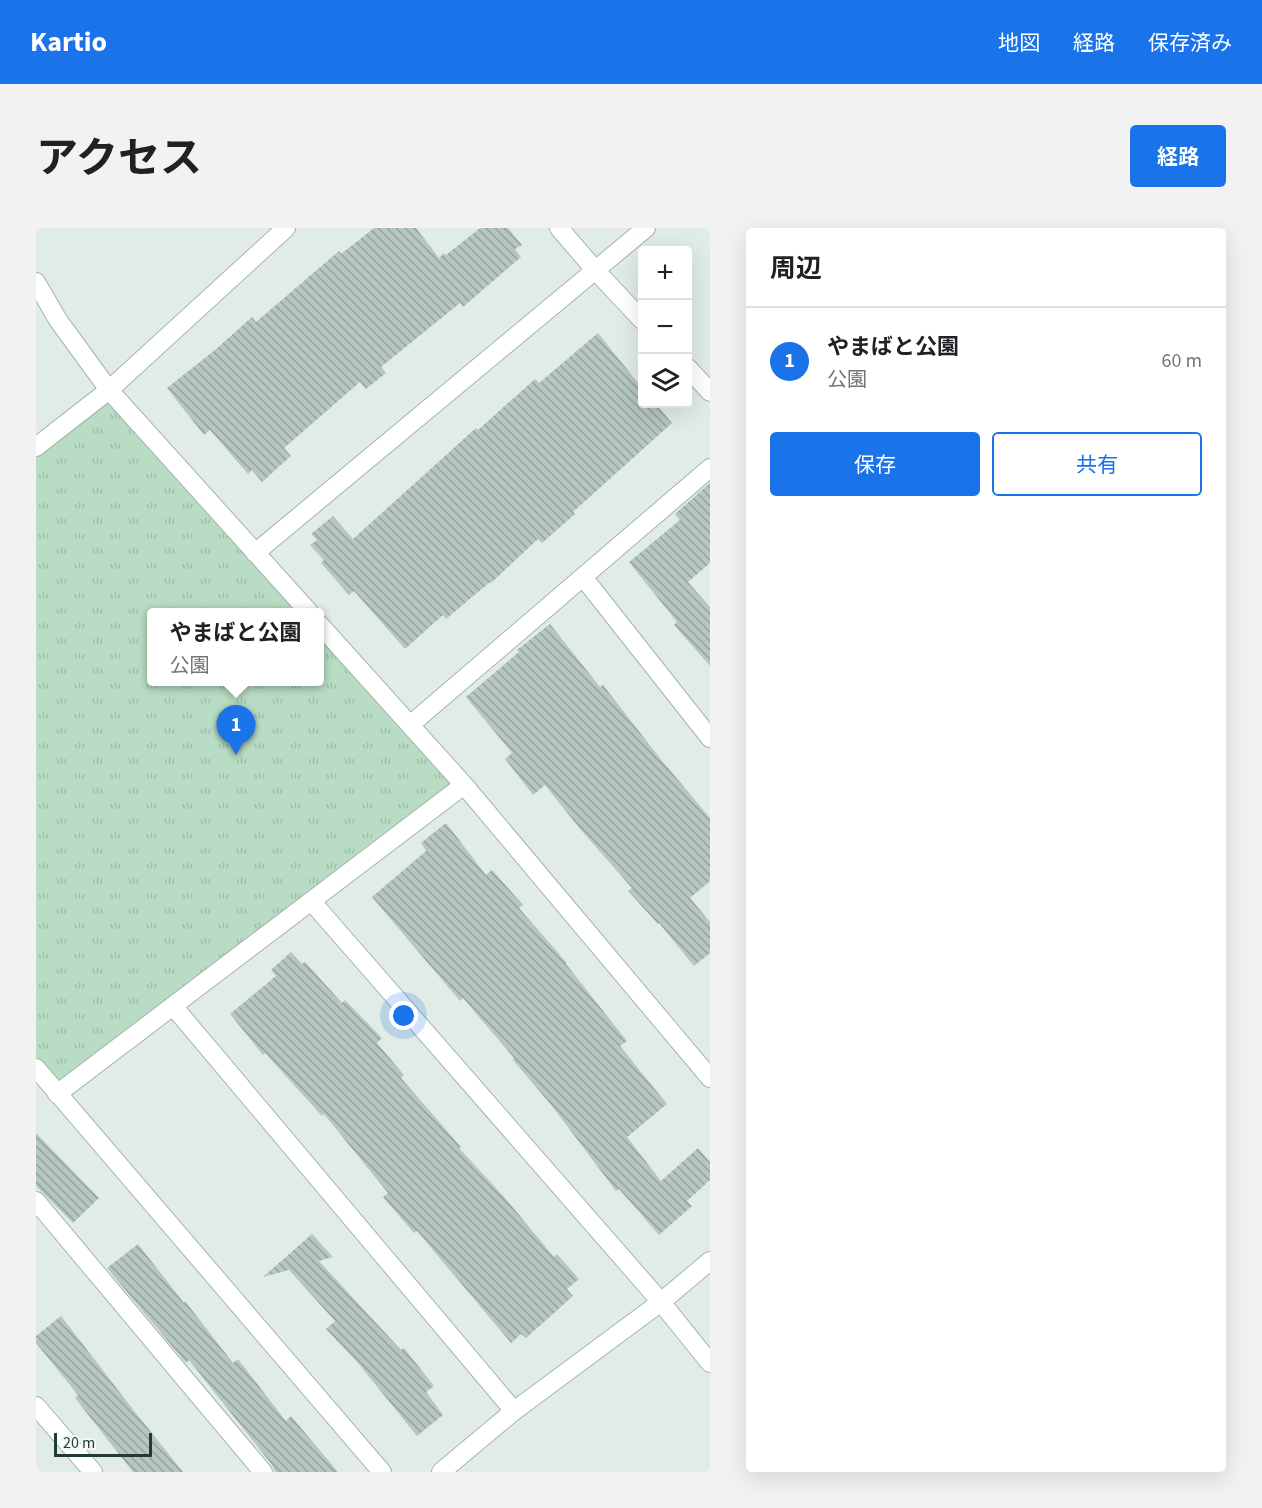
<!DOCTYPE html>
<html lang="ja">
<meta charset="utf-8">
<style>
:root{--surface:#fff;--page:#f2f2f2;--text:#202124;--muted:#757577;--line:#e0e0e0;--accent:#1a73e8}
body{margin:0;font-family:"Source Sans 3","Noto Sans JP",sans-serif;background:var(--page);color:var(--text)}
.controls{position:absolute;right:18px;top:18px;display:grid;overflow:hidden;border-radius:6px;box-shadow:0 6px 24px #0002}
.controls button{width:54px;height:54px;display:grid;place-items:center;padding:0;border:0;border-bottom:2px solid var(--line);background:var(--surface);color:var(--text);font:30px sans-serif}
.scale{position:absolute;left:18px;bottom:15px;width:98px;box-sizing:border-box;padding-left:6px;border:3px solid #213c36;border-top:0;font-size:16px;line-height:21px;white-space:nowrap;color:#213c36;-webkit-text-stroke:4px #f1f8f5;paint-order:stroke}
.you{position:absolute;left:368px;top:788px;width:21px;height:21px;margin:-15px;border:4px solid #fff;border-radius:50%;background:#1a73e8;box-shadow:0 0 0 9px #1a73e833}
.badge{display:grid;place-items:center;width:39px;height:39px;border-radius:50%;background:var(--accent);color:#fff;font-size:20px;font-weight:700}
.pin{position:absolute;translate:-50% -50px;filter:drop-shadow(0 2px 3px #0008)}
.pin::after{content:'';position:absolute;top:32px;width:21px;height:18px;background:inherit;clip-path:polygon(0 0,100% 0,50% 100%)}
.popup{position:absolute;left:111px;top:380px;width:177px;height:78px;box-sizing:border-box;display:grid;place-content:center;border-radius:6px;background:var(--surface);filter:drop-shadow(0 2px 4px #0005);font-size:20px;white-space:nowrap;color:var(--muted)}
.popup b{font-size:22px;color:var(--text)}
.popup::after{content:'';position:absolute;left:50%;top:100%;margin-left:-12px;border:12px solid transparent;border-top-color:var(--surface)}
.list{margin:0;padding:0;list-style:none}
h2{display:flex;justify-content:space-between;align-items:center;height:78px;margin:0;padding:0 24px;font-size:26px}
h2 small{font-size:20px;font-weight:400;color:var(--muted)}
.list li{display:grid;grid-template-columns:39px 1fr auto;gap:18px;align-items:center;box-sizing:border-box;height:108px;padding:0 24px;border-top:2px solid var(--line)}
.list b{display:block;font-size:22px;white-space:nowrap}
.list p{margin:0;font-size:20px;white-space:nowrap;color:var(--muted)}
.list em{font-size:20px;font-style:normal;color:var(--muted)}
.actions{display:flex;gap:12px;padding:18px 24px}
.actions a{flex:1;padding:14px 0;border:2px solid var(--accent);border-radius:6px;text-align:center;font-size:21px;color:var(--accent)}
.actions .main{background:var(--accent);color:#fff}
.icon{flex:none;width:33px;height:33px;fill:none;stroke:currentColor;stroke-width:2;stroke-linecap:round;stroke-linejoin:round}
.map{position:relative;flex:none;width:674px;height:1244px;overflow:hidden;border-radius:6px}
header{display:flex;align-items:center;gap:36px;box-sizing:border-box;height:84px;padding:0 30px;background:var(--accent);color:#fff}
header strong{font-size:28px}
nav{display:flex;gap:33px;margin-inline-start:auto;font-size:21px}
.intro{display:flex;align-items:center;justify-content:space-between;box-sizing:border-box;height:144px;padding:0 36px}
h1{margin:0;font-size:42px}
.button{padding:15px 27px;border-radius:6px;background:var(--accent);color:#fff;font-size:21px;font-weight:700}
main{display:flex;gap:36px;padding:0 36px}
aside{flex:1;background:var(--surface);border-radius:6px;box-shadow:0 6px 24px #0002}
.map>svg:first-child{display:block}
.park{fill:url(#park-tufts)}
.building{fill:url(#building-back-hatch)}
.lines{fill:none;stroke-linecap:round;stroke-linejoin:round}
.minor-casing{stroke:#a4b4ae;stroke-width:20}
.tertiary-casing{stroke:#a4b4ae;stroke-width:20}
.minor{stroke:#fff;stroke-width:18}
.tertiary{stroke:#fff;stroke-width:18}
</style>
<header>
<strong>Kartio</strong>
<nav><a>地図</a><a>経路</a><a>保存済み</a></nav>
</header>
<div class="intro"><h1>アクセス</h1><a class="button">経路</a></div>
<main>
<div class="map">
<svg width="674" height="1244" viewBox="0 0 674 1244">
<defs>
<pattern id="park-tufts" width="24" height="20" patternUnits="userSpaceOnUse" patternTransform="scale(1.5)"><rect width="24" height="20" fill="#b9ddc4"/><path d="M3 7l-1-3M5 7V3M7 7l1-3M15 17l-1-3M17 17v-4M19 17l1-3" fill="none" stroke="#9fbfa9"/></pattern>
<pattern id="building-back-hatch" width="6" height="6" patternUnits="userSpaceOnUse" patternTransform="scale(1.5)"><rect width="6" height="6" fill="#b6c6c0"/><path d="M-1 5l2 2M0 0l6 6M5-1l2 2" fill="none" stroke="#94a29d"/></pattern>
</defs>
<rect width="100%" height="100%" fill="#e1ece7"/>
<path class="park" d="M 73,162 L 273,384 L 116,384 L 116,454 L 284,454 L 284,397 L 428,557 L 21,866 L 0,840 L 0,219 Z"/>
<path class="building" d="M 338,0 L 380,0 L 403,30 L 408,25 L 410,27 L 444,0 L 472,0 L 486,17 L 479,21 L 485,29 L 427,79 L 424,75 L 345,139 L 350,145 L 330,161 L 324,154 L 248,220 L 255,228 L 226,254 L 216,242 L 212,246 L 174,202 L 168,207 L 131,160 L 179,122 L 216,89 L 220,94 L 303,23 L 305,26 Z
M 562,105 L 606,160 L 606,176 L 620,176 L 636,195 L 537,284 L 539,286 L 506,315 L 502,311 L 455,355 L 454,354 L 410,391 L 407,387 L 369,421 L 318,363 L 313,367 L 285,335 L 288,332 L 274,317 L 281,312 L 275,306 L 297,288 L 317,311 L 440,200 L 442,202 L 499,151 L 503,155 Z
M 674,255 L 674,335 L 652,354 L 674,379 L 674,438 L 638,397 L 641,394 L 593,334 L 644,292 L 639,286 Z
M 514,396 L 564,459 L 567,457 L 623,529 L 674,590 L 674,653 L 654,670 L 674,694 L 674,725 L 658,738 L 623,695 L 622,696 L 592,663 L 596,660 L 545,602 L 509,557 L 497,567 L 469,531 L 476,525 L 430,469 L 483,424 L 481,422 Z
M 410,595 L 450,647 L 456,642 L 487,677 L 483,680 L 531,735 L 530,736 L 591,813 L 584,818 L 631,876 L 591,909 L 625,953 L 662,920 L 674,934 L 674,952 L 651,973 L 656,978 L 623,1007 L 583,961 L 580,963 L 516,878 L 477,832 L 478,830 L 427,770 L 424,773 L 336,669 L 390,623 L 385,615 Z
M 255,724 L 266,736 L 269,734 L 306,775 L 309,772 L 346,810 L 341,815 L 368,847 L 365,850 L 425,919 L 423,920 L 470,971 L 518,1029 L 521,1026 L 543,1051 L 531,1061 L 537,1068 L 490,1110 L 485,1106 L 475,1115 L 381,1003 L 378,1005 L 347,969 L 352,965 L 288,886 L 286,888 L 229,825 L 227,827 L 194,786 L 240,748 L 235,742 Z
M 0,905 L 63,970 L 37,995 L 0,958 Z
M 276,1006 L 297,1029 L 283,1033 L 365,1122 L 368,1120 L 398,1158 L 390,1164 L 407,1187 L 381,1208 L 322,1135 L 290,1101 L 299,1093 L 253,1042 L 227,1049 Z
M 102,1016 L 148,1075 L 149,1073 L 197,1135 L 202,1131 L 250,1193 L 255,1188 L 302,1244 L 239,1244 L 236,1237 L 153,1132 L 150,1135 L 71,1040 Z
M 25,1088 L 99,1184 L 147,1244 L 97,1244 L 39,1170 L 42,1167 L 0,1115 L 0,1108 Z"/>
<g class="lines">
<g class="minor-casing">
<path id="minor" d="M 0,54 L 22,92 L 73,162 L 273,384
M 219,325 L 610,0
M 547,349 L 674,510
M 284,397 L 428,557 L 674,850
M 374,497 L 674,240
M 276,674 L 625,1074 L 674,1135
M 137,778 L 478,1183
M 21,866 L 428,557
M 0,973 L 227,1244
M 0,1178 L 57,1244"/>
</g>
<g class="tertiary-casing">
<path id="tertiary" d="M 523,0 L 560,43 L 606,92
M 652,140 L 674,164
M 0,219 L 73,162 L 250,0
M 0,840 L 346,1244
M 405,1244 L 478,1183 L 625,1074 L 674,1033"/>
</g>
<use href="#minor" class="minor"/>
<use href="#tertiary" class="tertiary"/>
</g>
</svg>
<div class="controls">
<button>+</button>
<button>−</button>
<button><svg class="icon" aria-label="layers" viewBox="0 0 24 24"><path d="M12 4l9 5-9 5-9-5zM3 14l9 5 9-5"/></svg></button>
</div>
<div class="scale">20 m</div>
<div class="you"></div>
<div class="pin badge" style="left:200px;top:527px">1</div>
<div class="popup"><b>やまばと公園</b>公園</div>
</div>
<aside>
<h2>周辺<small></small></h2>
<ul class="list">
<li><span class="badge">1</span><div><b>やまばと公園</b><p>公園</p></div><em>60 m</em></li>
</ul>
<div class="actions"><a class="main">保存</a><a>共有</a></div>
</aside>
</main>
